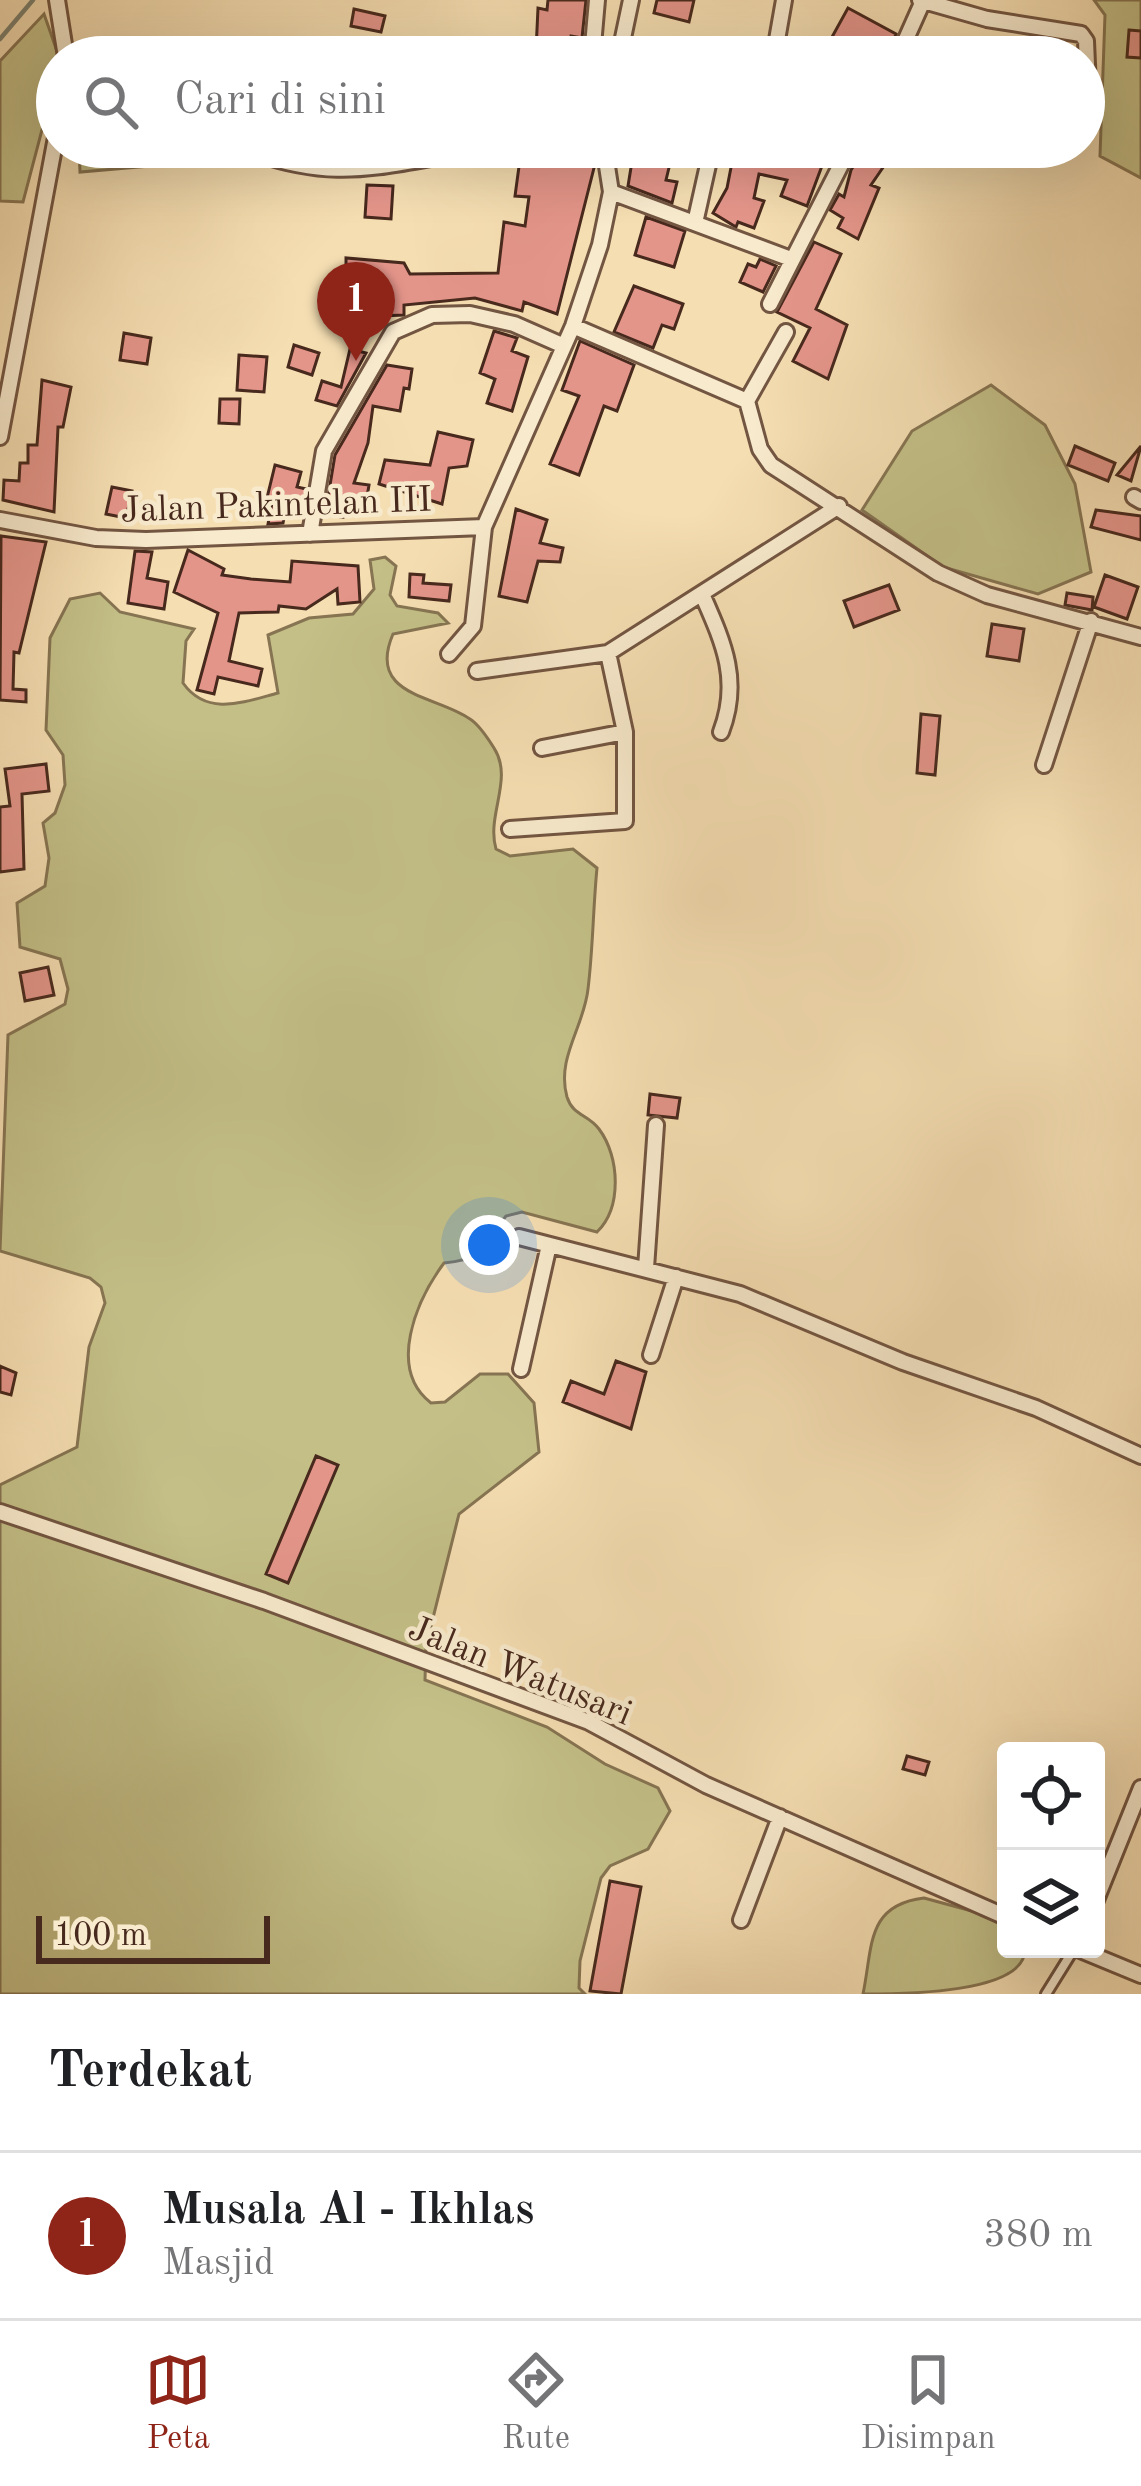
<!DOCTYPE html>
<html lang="id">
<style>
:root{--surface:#fff;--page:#f6f6f6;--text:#202124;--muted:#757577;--line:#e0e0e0;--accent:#8f2418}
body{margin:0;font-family:"Old Standard TT",serif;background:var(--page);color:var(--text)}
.controls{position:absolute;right:36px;bottom:36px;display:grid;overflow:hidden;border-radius:12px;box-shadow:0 12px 48px #0002}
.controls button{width:108px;height:108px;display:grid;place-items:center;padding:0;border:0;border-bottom:3px solid var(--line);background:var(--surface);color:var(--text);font:60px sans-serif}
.scale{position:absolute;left:36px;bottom:30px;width:234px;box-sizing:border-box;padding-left:12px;border:6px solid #48291d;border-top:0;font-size:33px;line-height:42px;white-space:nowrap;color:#48291d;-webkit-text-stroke:9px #f8eacd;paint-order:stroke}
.you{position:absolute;left:489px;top:1245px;width:42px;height:42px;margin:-30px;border:9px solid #fff;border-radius:50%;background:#1a73e8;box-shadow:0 0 0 18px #1a73e833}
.badge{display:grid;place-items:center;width:78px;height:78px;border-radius:50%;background:var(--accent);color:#fff;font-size:39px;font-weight:700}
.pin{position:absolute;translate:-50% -99px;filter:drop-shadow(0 3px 6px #0008)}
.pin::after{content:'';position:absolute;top:63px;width:42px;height:36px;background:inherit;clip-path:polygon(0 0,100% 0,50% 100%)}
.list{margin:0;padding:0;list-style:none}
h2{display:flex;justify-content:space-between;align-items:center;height:156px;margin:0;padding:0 48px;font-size:51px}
h2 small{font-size:39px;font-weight:400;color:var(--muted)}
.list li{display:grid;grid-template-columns:78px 1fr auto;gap:36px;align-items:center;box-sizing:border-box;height:168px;padding:0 48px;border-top:3px solid var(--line)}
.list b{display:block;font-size:45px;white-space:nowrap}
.list p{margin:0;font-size:39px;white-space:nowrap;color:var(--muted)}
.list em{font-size:39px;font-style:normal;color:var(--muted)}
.icon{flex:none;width:66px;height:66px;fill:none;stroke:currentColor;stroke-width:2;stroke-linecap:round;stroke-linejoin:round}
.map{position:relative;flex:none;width:1141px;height:1994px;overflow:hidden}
.search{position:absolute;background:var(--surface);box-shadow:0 12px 48px #0002;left:36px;right:36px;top:36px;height:132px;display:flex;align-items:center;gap:30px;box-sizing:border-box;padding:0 42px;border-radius:66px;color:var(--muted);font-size:45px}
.sheet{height:324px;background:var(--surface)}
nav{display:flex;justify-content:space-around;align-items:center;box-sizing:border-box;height:168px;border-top:3px solid var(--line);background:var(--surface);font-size:33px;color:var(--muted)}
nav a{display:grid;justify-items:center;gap:6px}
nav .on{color:var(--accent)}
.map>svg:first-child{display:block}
.green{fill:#c3bf87;stroke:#867452;stroke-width:3}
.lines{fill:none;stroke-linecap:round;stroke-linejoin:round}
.stream{stroke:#7b8171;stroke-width:4.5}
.building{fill:#e4958a;stroke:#48291d;stroke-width:3}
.lane-casing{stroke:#735642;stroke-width:14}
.street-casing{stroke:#735642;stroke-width:20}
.lane{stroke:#f8eacd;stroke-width:8}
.street{stroke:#f8eacd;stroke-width:14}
.labels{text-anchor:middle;stroke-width:9;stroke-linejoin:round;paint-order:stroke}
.street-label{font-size:36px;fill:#48291d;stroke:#f8eacd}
</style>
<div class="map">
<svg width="1141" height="1994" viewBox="0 0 1141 1994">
<rect width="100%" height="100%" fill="#f5deb2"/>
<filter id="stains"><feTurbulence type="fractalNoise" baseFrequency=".00167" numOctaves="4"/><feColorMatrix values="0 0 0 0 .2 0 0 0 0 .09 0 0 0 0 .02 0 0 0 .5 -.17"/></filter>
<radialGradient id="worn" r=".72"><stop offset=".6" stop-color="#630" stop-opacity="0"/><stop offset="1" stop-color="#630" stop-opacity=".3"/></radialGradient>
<path class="green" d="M 1094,0 L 1141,0 L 1141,178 L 1100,156 L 1105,15 Z
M 44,14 L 59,57 L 57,73 L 23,202 L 0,201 L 0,61 Z
M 79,147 L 183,147 L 186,163 L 80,172 Z
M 991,385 L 1045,425 L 1075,484 L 1091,572 L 1038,594 L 943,567 L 862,510 L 912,431 Z
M 385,557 L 396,566 L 390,595 L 397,606 L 438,613 L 448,623 L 393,634 C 366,697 437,695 470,719 C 478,724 489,740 494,748 C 514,779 486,815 496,849 L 510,856 L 573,849 L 597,868 C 593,909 593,949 588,989 C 584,1027 556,1058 567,1097 C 573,1116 588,1114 599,1129 C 620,1157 622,1208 597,1232 L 522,1212 L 506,1216 C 481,1248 488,1259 444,1263 C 416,1301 387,1369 431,1403 L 445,1402 L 480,1374 L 508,1374 L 534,1403 L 539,1452 L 459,1514 L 426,1646 L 425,1680 L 547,1727 L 605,1764 L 658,1788 L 670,1811 L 648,1849 L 610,1866 L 601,1878 L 580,1961 L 579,1988 L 585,1994 L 0,1994 L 0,1485 L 77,1447 L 89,1347 L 105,1303 L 101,1287 L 90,1278 L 0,1251 L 8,1035 L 65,1004 L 68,989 L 60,959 L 20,947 L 17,903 L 45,886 L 49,858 L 43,823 L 55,813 L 65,785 L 63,755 L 46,730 L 50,638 L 70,599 L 100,593 L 120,612 L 194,629 L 186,641 L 183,683 C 207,717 244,702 278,693 L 268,635 L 309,618 L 353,614 L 374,589 L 370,560 Z
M 924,1898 L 979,1913 L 1006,1927 L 1006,1949 L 1025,1949 C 1026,1994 901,1994 863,1994 C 873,1946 866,1905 924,1898 Z"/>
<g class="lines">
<path class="stream" d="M 0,39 L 33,0"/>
</g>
<path class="building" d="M 548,0 L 586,0 L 582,38 L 571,36 L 567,56 L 536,51 L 538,8 L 547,10 Z
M 657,0 L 694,0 L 689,22 L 654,13 Z
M 848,8 L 896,34 L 887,57 L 821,57 Z
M 354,9 L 385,16 L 381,32 L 351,26 Z
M 1129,30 L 1141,31 L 1141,58 L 1127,57 Z
M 674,147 L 666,180 L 677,182 L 672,203 L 628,186 L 634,149 Z
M 735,147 L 829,147 L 807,206 L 781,196 L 787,180 L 759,174 L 754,198 L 764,201 L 754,228 L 738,222 L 736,227 L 713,213 L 727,188 Z
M 867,147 L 897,147 L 871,185 L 879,188 L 858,239 L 838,228 L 843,218 L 830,210 L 839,194 L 844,197 L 851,170 Z
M 520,159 L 595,164 L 557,314 L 524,302 L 522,311 L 475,298 L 404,305 L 404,315 L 380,316 L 379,290 L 346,290 L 346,258 L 404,263 L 410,274 L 498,273 L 504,222 L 525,226 L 529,197 L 515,196 Z
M 367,185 L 393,186 L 391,219 L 365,217 Z
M 646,217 L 685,231 L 674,267 L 635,255 Z
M 814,242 L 841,254 L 816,309 L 847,325 L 828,379 L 793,361 L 810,328 L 777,312 Z
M 760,259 L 776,266 L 763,292 L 740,282 L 748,264 L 756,267 Z
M 634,286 L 683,304 L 674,329 L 662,325 L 653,348 L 614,332 Z
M 494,331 L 517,338 L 512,351 L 528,357 L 512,411 L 487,403 L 495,379 L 480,373 Z
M 124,333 L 151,338 L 147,364 L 120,360 Z
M 580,341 L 634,365 L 617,411 L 604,406 L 579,475 L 550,464 L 579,396 L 562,390 Z
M 294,345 L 319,353 L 312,375 L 288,367 Z
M 350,349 L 366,353 L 337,406 L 316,400 L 322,381 L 341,387 Z
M 239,355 L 267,357 L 264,392 L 237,390 Z
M 387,365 L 412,369 L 409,389 L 404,388 L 400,411 L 373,406 L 368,443 L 354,483 L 369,485 L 365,509 L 344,506 L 343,517 L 325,515 L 335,455 Z
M 42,380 L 71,387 L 63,427 L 58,427 L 54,512 L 3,500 L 4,480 L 19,481 L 20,463 L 28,463 L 28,445 L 37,445 Z
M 220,399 L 240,399 L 239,424 L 219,423 Z
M 438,432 L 473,440 L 467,466 L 449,468 L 442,504 L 379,484 L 385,460 L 430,465 Z
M 1075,446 L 1115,463 L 1108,481 L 1068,465 Z
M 1141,446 L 1131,481 L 1117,475 Z
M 275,465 L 301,472 L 297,487 L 306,489 L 302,516 L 285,513 L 283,523 L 268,524 L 272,503 L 266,502 Z
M 112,487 L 132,491 L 126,518 L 106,514 Z
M 516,509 L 547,520 L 540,543 L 563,548 L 560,562 L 538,561 L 527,602 L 499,596 Z
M 1096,510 L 1141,516 L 1141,540 L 1091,527 Z
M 1,536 L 46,542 L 19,653 L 14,652 L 13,689 L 26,690 L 26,702 L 0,700 Z
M 188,550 L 224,569 L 222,575 L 251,579 L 290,582 L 292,561 L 358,566 L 360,602 L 338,604 L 337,589 L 306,609 L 279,606 L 278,612 L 239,613 L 229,661 L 262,669 L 258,686 L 218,677 L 214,694 L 197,690 L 218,613 L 174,592 Z
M 135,551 L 152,552 L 147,578 L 168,582 L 164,609 L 128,603 Z
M 410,574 L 424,575 L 423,583 L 451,585 L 449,601 L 409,597 Z
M 1105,575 L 1138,587 L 1127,619 L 1094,607 Z
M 889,585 L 899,610 L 854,627 L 844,601 Z
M 1067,593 L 1093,597 L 1092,610 L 1065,605 Z
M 992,624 L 1024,629 L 1019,661 L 987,656 Z
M 921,714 L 940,716 L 935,775 L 917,773 Z
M 46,764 L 49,791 L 22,794 L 24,869 L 0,872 L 0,807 L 10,806 L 5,769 Z
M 48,967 L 54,995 L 25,1001 L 20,973 Z
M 650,1094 L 680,1098 L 677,1118 L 648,1115 Z
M 616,1361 L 646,1372 L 631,1429 L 563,1402 L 571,1381 L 604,1394 Z
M 0,1366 L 16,1373 L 11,1395 L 0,1392 Z
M 316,1456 L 338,1465 L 288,1583 L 266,1574 Z
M 907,1756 L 929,1762 L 925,1775 L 903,1769 Z
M 610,1881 L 641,1887 L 621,1994 L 590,1991 Z"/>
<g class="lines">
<g class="lane-casing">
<path id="lane" d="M 1046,1994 L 1074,1949"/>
</g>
<g class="street-casing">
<path id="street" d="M 57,0 L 66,57
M 920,0 L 987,19 L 1081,34 L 1086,41 L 1089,112
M 592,57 L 597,0
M 619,57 L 631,0
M 774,57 L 784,0
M 898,57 L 923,1
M 239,147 C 342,187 384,162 484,150 C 523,145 564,149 604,151
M 611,192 L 791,259
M 695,223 L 712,147
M 770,304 L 850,147
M 573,326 L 747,401 L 786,332
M 747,401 L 760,449 L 771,465 L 938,573 L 987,595 L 1141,637
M 0,437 L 57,132
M 1134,497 L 1141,501
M 0,520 L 96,538 L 146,540 L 484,527
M 310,534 L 324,451 L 393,332 L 432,315 L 470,314 L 514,324 L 564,346
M 702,594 C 723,642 741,680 721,732
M 449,654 L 473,626 L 484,527 L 573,326 L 600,245 L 611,192 L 604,147
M 477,671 L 608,653 L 839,506
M 542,748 L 625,732
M 1044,765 L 1091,621
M 510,829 L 625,821 L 625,732 L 608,653
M 519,1237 L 740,1294 L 903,1362 L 1036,1408 L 1141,1456
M 646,1268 L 656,1125
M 651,1355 L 676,1277
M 521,1369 L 549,1245
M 0,1512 L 264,1601 L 589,1722 L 706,1785 L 1006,1917
M 1096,1900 L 1141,1788
M 741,1920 L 780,1817
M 1078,1949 L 1141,1975"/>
</g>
<use href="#lane" class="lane"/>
<use href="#street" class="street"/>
</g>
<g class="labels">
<g class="street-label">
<text transform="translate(276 503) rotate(-2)" y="13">Jalan Pakintelan III</text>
<text transform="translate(521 1669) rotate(22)" y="13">Jalan Watusari</text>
</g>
</g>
<rect width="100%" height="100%" filter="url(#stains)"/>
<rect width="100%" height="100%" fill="url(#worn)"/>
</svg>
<div class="controls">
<button><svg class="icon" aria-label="locate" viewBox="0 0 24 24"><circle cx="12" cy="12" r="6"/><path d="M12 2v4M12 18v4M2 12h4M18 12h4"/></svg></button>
<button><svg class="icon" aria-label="layers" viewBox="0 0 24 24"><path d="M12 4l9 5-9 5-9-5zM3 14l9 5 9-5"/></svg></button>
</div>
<div class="scale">100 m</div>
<div class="you"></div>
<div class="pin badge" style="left:356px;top:361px">1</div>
<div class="search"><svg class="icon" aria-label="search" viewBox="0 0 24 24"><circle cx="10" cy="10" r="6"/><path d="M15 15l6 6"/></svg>Cari di sini</div>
</div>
<section class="sheet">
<h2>Terdekat<small></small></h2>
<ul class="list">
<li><span class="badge">1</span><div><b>Musala Al - Ikhlas</b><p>Masjid</p></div><em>380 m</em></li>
</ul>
</section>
<nav>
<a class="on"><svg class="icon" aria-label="map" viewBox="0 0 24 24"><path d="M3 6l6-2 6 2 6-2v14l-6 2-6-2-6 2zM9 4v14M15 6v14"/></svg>Peta</a>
<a><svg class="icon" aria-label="directions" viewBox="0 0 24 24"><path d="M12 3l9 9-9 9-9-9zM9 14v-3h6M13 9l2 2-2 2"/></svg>Rute</a>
<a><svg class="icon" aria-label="saved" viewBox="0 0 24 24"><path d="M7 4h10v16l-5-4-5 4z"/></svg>Disimpan</a>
</nav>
